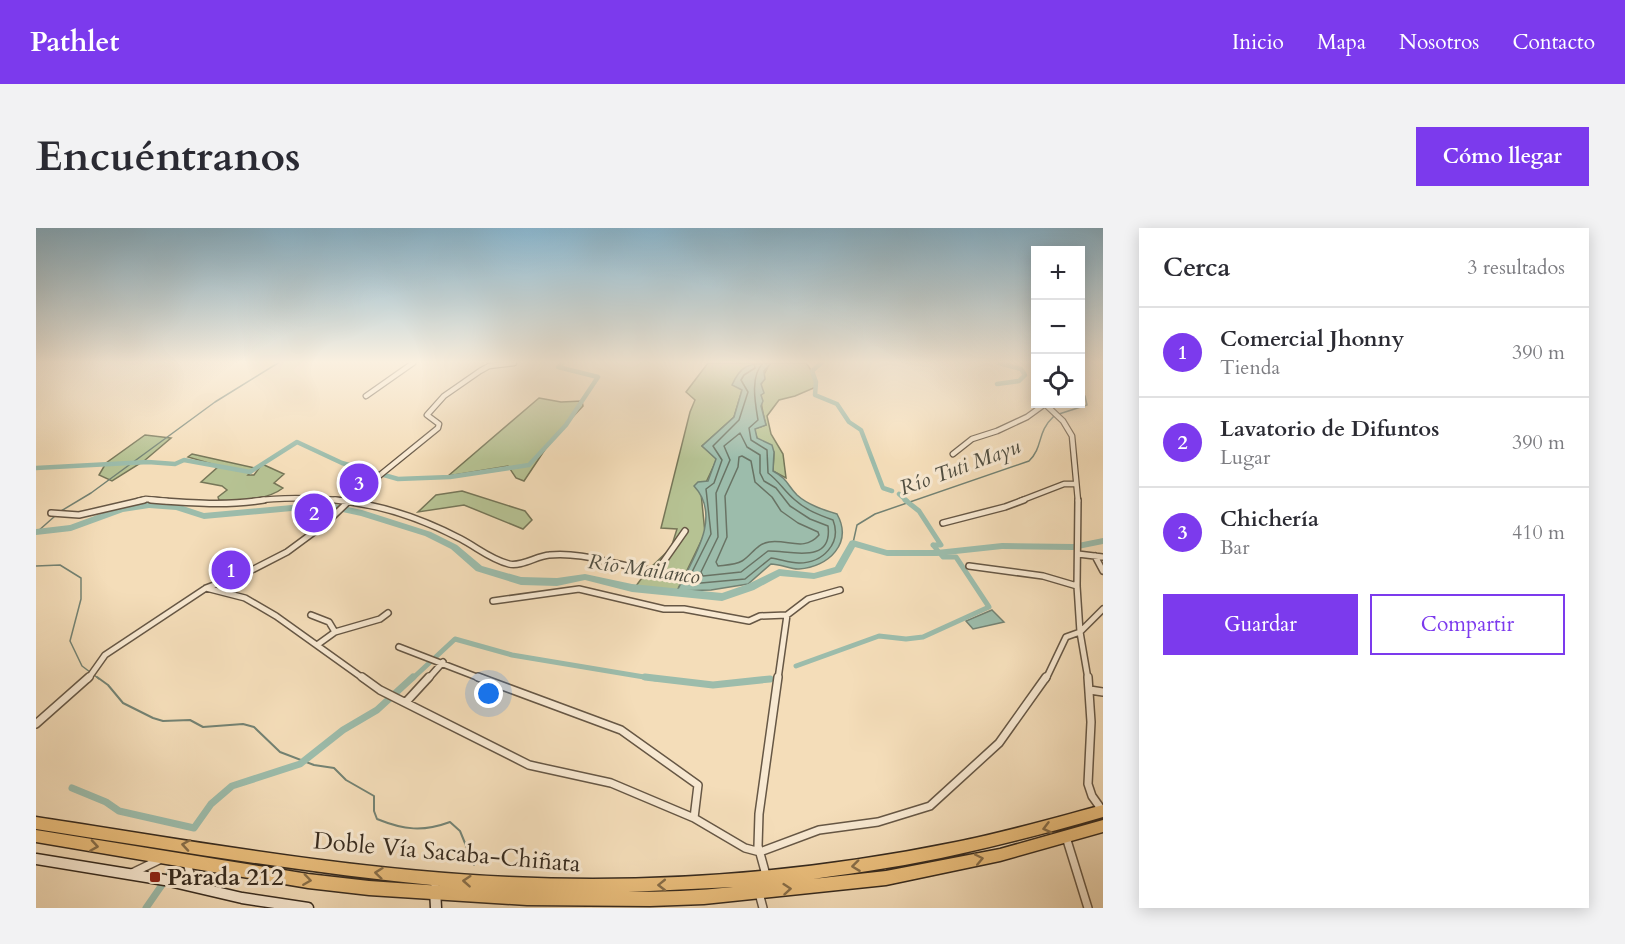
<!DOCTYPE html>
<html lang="es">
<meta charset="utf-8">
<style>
:root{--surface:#fff;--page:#f2f2f3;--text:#2b2b33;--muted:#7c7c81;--line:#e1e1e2;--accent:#7c3aed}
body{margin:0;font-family:Cardo,serif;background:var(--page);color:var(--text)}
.controls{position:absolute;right:18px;top:18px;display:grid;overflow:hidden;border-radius:0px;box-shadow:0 3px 15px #0003}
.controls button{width:54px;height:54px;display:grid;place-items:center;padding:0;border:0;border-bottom:2px solid var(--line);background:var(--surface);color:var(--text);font:30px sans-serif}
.you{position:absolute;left:453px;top:466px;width:21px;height:21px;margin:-15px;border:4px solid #fff;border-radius:50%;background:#1a73e8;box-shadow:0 0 0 9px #1a73e833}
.badge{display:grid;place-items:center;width:39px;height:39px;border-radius:50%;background:var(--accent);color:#fff;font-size:20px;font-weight:700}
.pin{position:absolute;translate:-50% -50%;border:3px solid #fff;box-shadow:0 2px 6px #0006}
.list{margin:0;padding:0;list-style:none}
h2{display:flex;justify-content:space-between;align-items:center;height:78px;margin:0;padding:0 24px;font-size:26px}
h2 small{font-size:20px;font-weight:400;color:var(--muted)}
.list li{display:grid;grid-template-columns:39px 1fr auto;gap:18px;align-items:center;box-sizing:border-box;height:90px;padding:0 24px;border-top:2px solid var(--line)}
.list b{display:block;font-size:22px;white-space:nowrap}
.list p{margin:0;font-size:20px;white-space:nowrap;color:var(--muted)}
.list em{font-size:20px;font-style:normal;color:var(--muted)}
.actions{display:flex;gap:12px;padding:18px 24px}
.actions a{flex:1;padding:14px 0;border:2px solid var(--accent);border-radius:0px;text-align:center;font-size:21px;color:var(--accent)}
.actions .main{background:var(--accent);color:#fff}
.icon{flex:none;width:33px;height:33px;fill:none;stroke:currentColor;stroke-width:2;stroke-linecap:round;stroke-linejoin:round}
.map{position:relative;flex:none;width:1067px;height:680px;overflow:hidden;border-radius:0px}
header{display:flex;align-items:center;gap:36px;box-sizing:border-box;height:84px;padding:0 30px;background:var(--accent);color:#fff}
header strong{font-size:28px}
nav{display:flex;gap:33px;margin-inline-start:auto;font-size:21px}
.intro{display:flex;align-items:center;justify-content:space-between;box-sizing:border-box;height:144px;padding:0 36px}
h1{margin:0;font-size:42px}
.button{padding:15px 27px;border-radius:0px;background:var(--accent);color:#fff;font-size:21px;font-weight:700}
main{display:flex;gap:36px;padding:0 36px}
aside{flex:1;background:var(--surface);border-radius:0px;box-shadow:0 3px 15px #0003}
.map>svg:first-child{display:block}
.green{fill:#b6c293;stroke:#767658;stroke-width:1.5}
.water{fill:#9cbcab;stroke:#738273;stroke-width:1.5}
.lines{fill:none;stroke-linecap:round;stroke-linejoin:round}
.shore{stroke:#697364;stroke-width:1.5}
.stream-far1{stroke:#738273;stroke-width:1.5}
.stream{stroke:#738273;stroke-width:2}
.canal-far2{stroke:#9cbcab;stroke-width:4.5}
.canal-far1{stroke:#9cbcab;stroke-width:5}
.canal{stroke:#9cbcab;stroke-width:7}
.river{fill:#9cbcab;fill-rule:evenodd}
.street-far2-casing{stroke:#665745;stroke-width:7}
.street-far1-casing{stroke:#665745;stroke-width:8}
.street-casing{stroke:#665745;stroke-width:10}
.secondary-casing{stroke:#362a1e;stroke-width:13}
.highway-casing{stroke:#362a1e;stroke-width:3}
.street-far2{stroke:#f8e9d2;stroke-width:4.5}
.street-far1{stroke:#f8e9d2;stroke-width:5}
.street{stroke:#f8e9d2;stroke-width:7}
.secondary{stroke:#f8e9d2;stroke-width:10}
.highway{fill:#eabe7c;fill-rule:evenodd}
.oneway{stroke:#876d48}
.poi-dot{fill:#8f2418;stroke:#f8e9d2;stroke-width:2}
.labels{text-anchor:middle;stroke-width:6;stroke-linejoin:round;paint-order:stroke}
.water-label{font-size:21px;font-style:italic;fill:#504e41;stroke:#f8e9d2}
.near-street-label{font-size:24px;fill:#362a1e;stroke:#f8e9d2}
.near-poi-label{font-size:24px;font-weight:bold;fill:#362a1e;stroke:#f8e9d2;text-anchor:start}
</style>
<header>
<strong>Pathlet</strong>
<nav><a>Inicio</a><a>Mapa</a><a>Nosotros</a><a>Contacto</a></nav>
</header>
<div class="intro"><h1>Encuéntranos</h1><a class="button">Cómo llegar</a></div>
<main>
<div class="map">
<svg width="1067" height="680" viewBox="0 0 1067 680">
<rect width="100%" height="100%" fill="#f4ddb9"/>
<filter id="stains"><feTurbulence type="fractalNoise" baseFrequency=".00333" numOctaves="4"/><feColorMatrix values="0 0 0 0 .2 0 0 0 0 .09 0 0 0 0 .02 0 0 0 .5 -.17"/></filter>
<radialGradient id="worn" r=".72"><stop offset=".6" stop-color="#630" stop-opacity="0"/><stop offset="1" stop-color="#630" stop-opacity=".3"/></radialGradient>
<path class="green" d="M 672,135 L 726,135 L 706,162 L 698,189 L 666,218 L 681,231 L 665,265 L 669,305 L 641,363 L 600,358 L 611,343 L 635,320 L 641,301 L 625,300 L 654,184 L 659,172 L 650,164 Z
M 735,135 L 770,135 C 776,143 780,149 780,159 L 759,168 L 743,172 L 731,188 L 735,206 L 747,226 L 750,250 L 737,243 L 738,224 L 721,210 L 718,201 L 730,197 C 724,175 720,153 735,135 Z
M 503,170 L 525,174 L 546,173 L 547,178 L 516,211 L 488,253 L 480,250 L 472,238 L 412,248 Z
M 109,207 L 135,210 L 108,233 L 76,253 L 63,247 L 70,235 Z
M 156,226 L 219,240 L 212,247 L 218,247 L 226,236 L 248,246 L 238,255 L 247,260 C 232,272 201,274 183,272 L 182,269 L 191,262 L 186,258 L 165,254 L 183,238 L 152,229 Z
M 426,263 L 489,283 L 496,292 L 487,301 L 428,277 L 382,284 L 400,267 Z"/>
<path class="water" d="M 735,135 L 728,143 L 729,151 L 725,156 L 728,165 L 725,167 L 727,173 L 725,178 L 730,197 L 719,201 L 721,210 L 736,217 L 738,224 L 737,243 C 752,251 751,257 761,267 C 772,277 788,282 801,286 C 817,315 793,339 763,341 C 757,342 744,336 735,336 L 712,356 L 675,362 L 641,363 C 656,332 687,289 658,258 L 662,254 L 672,253 L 680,231 L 666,218 L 698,189 L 706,162 L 696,157 C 705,137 713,135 735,135 Z
M 956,382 L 968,394 L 937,401 L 930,393 Z"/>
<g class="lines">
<path class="shore" d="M 718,135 L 719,140 L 708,147 L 705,152 L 712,164 L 703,192 L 677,218 L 686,232 L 678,255 L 670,261 L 675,306 L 652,352 L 654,356 L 709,351 L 735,330 C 744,331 753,335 763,335 C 787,335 806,315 797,292 C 783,287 770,282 759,272 C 749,264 743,253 732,245 L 731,222 L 715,212 L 713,200 L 722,192 C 719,174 714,148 727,135
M 704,205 L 711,219 L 724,227 L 724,245 L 728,253 L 740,260 L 754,278 L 774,291 L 792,298 C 797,338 752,322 732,323 L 705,344 L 667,348 L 665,344 L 682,309 L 680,265 L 694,232 L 688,218 Z
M 706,228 L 715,233 L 719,254 L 736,269 L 745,283 L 762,295 L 782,304 L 783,307 C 768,324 752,311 733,314 C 720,316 716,327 706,333 C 699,337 690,337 682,338 L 680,334 L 691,309 L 689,268 L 702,239 L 703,229 Z"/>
<path class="stream-far1" d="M 1023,186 L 1051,177 L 1049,168 L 1044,163
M 25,283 L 55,265 L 179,174 L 242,135
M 1,304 L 19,288
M 817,315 L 821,297 L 839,286 L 993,233 C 1008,218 1000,205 1018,188
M 0,338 L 24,337 L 45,350 L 45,371 L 34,413 L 46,438 L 54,444
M 58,447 L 63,451"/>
<path class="stream" d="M 61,449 L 72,457 L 87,475 L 117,490 L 127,493 L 154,492 L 167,499 L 207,496 L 218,499 L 244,524 L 278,537 L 298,540 L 310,552 L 338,568 L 338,583 L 341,591 C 368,602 387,604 414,594 L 424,603 L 438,637"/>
<path class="canal-far2" d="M 785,135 L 776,143 L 780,154 L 779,167 L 801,176 L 813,194 L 825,202 L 847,260 L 856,263
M 961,156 L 983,153 L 989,147 L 985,141 L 963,135
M 0,240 L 112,234 L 139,236 L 148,232 L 214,244 L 261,214 L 306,235 L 362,251 L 414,249 L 493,237 L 530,197 L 562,149 L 522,139 L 527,135
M 863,266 L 871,273"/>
<path class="canal-far1" d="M 869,272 L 883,283 L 905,317 L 897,317
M 760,438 L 843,408 L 870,411 L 887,409 L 953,379 L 920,329 L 907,329 L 897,317
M 376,451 L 419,411 L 476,427 L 620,451"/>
<path class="canal" d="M 609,449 L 677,457 L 734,451
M 36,560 L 70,574 L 83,583 L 158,600 L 175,576 L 196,558 L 264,536 L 307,502 L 341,482 L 377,449
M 110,680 L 137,641"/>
<path class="river" d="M 113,274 L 141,276 L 168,285 L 288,274 L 326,282 L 395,304 L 421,317 L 446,338 L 485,349 L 521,350 L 549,346 L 596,356 L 686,365 L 712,356 L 743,341 L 778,345 L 799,339 L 814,313 L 817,312 L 851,322 L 901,322 L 966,315 L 1037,316 L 1067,310 L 1067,316 L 1037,322 L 966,321 L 901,328 L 851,328 L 819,319 L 805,344 L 778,351 L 744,348 L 718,362 L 686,373 L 596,364 L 549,352 L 521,358 L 485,357 L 440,343 L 415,321 L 389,308 L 325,288 L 288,280 L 168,291 L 140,282 L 113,280 L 87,284 L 35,303 L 0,307 L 0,301 L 34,297 L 83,279 Z"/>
<g class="street-far2-casing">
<path id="street-far2" d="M 330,168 L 377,135
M 1009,176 L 1027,193 L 1036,208 L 1042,273
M 917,226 L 936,211 L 961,203 L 991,189 L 1009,176
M 102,273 L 110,271 L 131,273
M 218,273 C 250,268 282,270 313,273
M 312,273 L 402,200 L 403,196 L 391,187 L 408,168 L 444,143 L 453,138 L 478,135
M 984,273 L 1028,256 L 1039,256"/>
</g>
<g class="street-far1-casing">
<path id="street-far1" d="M 115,272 C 154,275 190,278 228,272
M 299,272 C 343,276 385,290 425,311 C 442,320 454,331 473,336 C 485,339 501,328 513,327 C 549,323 585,340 621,343 L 649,303
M 1042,272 L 1041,358 L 1044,404 L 1052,451
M 15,285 L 43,287 L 108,272
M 907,295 L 969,279 L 988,272
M 1042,326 L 1067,329
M 1059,328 L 1067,343
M 933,338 L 1007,348 L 1041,358
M 170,360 L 209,370 L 240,388 L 328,451
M 457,373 L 543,361 L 628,381 L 648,381 L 713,393 L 724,388 L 751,387 L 772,371 L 804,362
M 275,387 L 293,394 L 299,404
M 281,417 L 299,404 L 344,391 L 352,385
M 363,419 L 446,451
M 52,451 L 69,427 L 170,360 L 210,345 L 251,324 L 289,296 L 314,272
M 392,451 L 407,434
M 742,451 L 751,387
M 1010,451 L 1030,409 L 1044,404 L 1067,381"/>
</g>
<g class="street-casing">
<path id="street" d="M 326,449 L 344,462 L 493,537 L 575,555 L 658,590 L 709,620 L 724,624 L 783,602 L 842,594 L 894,578 L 963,515 L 1010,449
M 442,449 L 585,502 L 662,557 L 658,590
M 1052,449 L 1055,494 L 1052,556 L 1056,568 L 1066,582
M 1054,462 L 1067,464
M 370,474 L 393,449
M 0,496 L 53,449
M 1030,609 L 1052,680
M 151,635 L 158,659
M 96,645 L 123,632
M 730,647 L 722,618 L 723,586 L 742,449
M 723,665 L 727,680"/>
</g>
<g class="secondary-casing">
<path id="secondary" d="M 0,631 L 129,652 L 206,670 L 272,680
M 399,661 L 400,680"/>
</g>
<g class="highway-casing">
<path id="highway" d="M 1067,577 L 1067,589 C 1019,603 972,615 923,626 C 875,637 826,644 777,651 L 850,643 L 964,621 L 1067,592 L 1067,604 L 964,633 L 850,657 L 668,676 L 614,678 L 491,677 L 333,667 L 272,660 L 0,614 L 0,602 L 272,646 L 333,653 L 405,658 C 269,645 135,622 0,601 L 0,589 C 157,613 314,642 473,649 C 623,656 773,644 920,614 C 970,604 1018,590 1067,577 ZM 697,659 C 662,663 627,664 592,664 Z"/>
</g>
<use href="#street-far2" class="street-far2"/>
<use href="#street-far1" class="street-far1"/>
<use href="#street" class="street"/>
<use href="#secondary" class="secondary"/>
<use href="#highway" class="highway"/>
</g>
<defs><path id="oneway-chevron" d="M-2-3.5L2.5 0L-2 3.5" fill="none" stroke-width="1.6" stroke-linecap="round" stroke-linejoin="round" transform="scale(1.5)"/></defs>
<g class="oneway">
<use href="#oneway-chevron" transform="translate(1011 600) rotate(165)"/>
<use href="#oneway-chevron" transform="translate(150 617) rotate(-171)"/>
<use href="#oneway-chevron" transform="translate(58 618) rotate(9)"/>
<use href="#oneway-chevron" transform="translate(943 631) rotate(-12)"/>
<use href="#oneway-chevron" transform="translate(820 638) rotate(173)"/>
<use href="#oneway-chevron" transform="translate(343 645) rotate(-174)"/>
<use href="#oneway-chevron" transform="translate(271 652) rotate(8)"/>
<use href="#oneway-chevron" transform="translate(431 653) rotate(-176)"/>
<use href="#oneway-chevron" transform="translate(626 657) rotate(179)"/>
<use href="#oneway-chevron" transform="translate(751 661) rotate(-5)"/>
</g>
<linearGradient id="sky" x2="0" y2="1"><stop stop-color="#89b7d0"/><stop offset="0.58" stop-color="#faf0e0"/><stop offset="1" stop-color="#faf0e0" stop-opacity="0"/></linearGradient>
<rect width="1067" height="231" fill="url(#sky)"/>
<rect class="poi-dot" x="113" y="643" width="12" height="12" rx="3"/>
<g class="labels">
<g class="water-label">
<text transform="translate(924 239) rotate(-20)" y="7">Río Tuti Mayu</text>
<text transform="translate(608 341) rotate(8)" y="7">Río Mailanco</text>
</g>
<g class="near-street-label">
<text transform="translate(411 624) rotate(5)" y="8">Doble Vía Sacaba-Chiñata</text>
</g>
<g class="near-poi-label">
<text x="131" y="657">Parada 212</text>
</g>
</g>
<rect width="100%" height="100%" filter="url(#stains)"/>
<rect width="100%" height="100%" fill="url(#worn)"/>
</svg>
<div class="controls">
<button>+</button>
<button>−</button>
<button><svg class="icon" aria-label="locate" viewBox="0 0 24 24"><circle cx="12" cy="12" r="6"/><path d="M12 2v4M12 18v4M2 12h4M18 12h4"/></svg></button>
</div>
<div class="you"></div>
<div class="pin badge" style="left:195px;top:342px">1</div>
<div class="pin badge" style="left:278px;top:285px">2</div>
<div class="pin badge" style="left:323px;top:255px">3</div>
</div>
<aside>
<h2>Cerca<small>3 resultados</small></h2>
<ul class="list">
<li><span class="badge">1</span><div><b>Comercial Jhonny</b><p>Tienda</p></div><em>390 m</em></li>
<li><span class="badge">2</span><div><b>Lavatorio de Difuntos</b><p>Lugar</p></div><em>390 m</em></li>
<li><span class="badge">3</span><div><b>Chichería</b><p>Bar</p></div><em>410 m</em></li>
</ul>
<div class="actions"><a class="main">Guardar</a><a>Compartir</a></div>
</aside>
</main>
